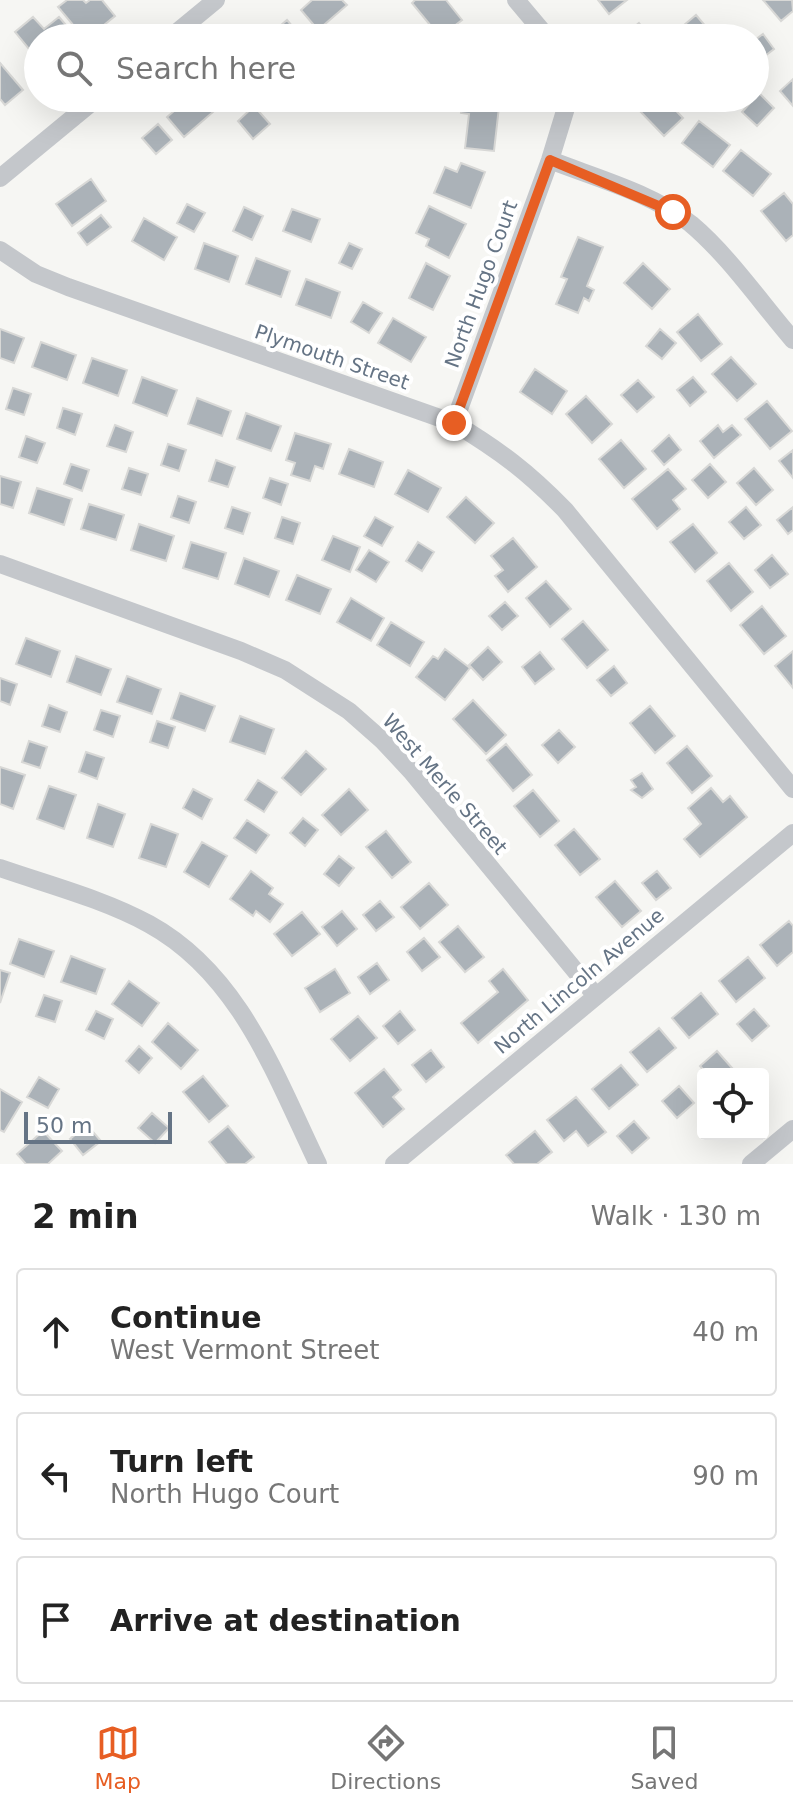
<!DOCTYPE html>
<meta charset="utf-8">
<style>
:root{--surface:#fff;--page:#f2f2f2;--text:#222;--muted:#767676;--line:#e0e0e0;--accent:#e75e23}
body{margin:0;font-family:"DejaVu Sans",sans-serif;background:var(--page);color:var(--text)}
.controls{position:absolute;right:24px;bottom:24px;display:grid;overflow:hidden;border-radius:8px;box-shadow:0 8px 32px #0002}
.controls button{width:72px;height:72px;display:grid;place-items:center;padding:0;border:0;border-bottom:2px solid var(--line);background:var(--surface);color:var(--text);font:40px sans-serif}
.scale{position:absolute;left:24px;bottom:20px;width:148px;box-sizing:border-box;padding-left:8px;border:4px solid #657485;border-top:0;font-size:22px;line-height:28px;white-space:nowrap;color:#657485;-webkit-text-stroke:6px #fff;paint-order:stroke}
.stop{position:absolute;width:24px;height:24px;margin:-18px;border:6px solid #e75e23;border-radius:50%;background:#fff}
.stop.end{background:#e75e23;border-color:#fff;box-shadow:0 2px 8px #0008}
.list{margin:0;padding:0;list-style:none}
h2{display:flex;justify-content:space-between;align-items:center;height:104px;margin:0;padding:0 32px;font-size:34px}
h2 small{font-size:26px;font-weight:400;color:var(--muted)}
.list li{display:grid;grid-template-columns:52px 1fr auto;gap:24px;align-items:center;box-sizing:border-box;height:128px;margin:0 16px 16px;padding:0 16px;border:2px solid var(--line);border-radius:8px}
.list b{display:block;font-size:30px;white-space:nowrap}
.list p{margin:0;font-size:26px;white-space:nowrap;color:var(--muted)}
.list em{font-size:26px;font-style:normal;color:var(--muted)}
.icon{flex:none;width:44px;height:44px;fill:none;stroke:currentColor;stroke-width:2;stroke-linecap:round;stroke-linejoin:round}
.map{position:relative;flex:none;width:793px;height:1164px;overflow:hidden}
.search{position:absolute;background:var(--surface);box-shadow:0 8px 32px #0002;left:24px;right:24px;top:24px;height:88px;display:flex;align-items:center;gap:20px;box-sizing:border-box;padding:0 28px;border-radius:44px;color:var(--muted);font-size:30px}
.sheet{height:536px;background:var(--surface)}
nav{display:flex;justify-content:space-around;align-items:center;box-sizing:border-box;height:112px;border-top:2px solid var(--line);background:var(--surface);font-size:22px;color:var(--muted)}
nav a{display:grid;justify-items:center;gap:4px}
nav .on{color:var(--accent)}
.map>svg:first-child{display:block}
.building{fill:#abb2b8;stroke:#d8d8d6;stroke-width:2}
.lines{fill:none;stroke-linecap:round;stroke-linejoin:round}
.street{stroke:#c4c7cb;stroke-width:18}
.route{stroke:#e75e23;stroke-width:10}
.labels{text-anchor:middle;stroke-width:8;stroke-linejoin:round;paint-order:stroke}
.street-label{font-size:20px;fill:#657485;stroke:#fff}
</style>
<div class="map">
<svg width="793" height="1164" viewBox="0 0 793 1164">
<rect width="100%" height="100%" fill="#f6f6f3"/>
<path class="building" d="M 67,0 L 83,0 L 86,3 L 90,0 L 102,0 L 115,16 L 88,38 L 84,38 L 58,7 Z
M 312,0 L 342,0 L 347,5 L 318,30 L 301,10 Z
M 415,0 L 446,0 L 462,20 L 440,37 L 412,3 Z
M 598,0 L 627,0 L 609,14 Z
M 763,0 L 792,0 L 793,11 L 781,21 Z
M 696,15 L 708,29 L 697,38 L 685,38 L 678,30 Z
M 33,17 L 44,29 L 59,17 L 77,38 L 38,38 L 38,60 L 15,32 Z
M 287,20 L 302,38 L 266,38 Z
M 639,23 L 651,38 L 621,38 Z
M 763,34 L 774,49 L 756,63 L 755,40 Z
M 0,63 L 23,90 L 5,105 L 0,99 Z
M 793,79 L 793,106 L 780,91 Z
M 759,93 L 774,108 L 757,126 L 742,112 Z
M 189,98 L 201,98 L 213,112 L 184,137 L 167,117 Z
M 463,98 L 500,98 L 494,151 L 465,148 L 469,114 L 461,113 Z
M 650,98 L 664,98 L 683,118 L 664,136 L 638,109 Z
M 254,106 L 270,124 L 253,139 L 238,121 Z
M 699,121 L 730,145 L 713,167 L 682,143 Z
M 158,124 L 172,140 L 156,154 L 142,138 Z
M 741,150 L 771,174 L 753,196 L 723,171 Z
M 461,163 L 485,172 L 471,208 L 434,193 L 445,167 L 457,172 Z
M 91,179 L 106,201 L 72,226 L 56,204 Z
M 784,193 L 793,204 L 793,235 L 786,241 L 761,211 Z
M 187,204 L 205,213 L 194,232 L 177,223 Z
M 429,206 L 466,224 L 449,258 L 426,246 L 429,239 L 416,233 Z
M 244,207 L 263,216 L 252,240 L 233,231 Z
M 292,209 L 320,219 L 311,242 L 283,231 Z
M 101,215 L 111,227 L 87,245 L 78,233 Z
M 144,218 L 177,237 L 164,260 L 132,241 Z
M 578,237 L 603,247 L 587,286 L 594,290 L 589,301 L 584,298 L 578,313 L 556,304 L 567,279 L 561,277 Z
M 204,243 L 238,256 L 229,282 L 195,269 Z
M 349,243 L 362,249 L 352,269 L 339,263 Z
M 256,258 L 290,271 L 281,297 L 246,284 Z
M 426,263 L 450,276 L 433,310 L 409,298 Z
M 643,263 L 670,289 L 652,309 L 624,283 Z
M 306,279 L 340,292 L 331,318 L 296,305 Z
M 363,302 L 382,313 L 369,333 L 351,322 Z
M 698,314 L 722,344 L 701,361 L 677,332 Z
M 393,318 L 426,337 L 411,362 L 378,343 Z
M 0,329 L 24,338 L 14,363 L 0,358 Z
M 660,329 L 676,343 L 662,359 L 646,346 Z
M 41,342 L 76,355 L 67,380 L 32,367 Z
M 731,357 L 756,384 L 737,401 L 712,374 Z
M 92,358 L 127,370 L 118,396 L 83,383 Z
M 535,369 L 567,391 L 552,414 L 520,392 Z
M 142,377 L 177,390 L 167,416 L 133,403 Z
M 693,377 L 706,392 L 690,406 L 677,390 Z
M 638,380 L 654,397 L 637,412 L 621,395 Z
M 13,388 L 31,394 L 24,415 L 6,409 Z
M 586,396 L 612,424 L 592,443 L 566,414 Z
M 197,398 L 231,411 L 222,436 L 188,424 Z
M 767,401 L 792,431 L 770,449 L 745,419 Z
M 63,408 L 82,414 L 75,435 L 57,428 Z
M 246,413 L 281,426 L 271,451 L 237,439 Z
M 115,425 L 133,432 L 126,452 L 107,446 Z
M 718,425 L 723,432 L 732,425 L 741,435 L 714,458 L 700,441 Z
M 295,433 L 331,444 L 323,469 L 315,466 L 310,481 L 291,475 L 295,463 L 286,460 Z
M 669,435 L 681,450 L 664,465 L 652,451 Z
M 26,436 L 45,443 L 37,463 L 19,457 Z
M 621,440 L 646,469 L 624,488 L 599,459 Z
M 168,444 L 186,450 L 179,471 L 161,465 Z
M 349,449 L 383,462 L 374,487 L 339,474 Z
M 793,450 L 793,478 L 779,461 Z
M 216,460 L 235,467 L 228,487 L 209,481 Z
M 71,464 L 89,470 L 82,491 L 64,484 Z
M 710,464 L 726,482 L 708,498 L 692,480 Z
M 129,468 L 148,474 L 141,495 L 122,489 Z
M 754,468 L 773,490 L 756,505 L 737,483 Z
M 668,469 L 686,489 L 673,500 L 680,509 L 657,529 L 632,499 Z
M 408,470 L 441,488 L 428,512 L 395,494 Z
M 0,476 L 21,482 L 13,508 L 0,504 Z
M 270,478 L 288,484 L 281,505 L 263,498 Z
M 37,488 L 72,499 L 64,525 L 29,513 Z
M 178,496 L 196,502 L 189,523 L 171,517 Z
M 466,497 L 494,523 L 475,543 L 447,517 Z
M 89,504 L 124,515 L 116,540 L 81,529 Z
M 232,507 L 250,513 L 243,534 L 225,528 Z
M 746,507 L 761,525 L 744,539 L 729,522 Z
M 793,507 L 793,530 L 788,534 L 777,520 Z
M 282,517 L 300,523 L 293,544 L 275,538 Z
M 375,517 L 393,527 L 382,546 L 364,536 Z
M 139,524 L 174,536 L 166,561 L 131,550 Z
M 693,524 L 717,553 L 695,572 L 670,542 Z
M 333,536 L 360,547 L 350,572 L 322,560 Z
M 513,538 L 537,567 L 508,592 L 495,576 L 503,570 L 491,556 Z
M 191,542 L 226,553 L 218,579 L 183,568 Z
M 418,542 L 434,552 L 422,571 L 406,561 Z
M 369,550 L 389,562 L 376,582 L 356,570 Z
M 772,555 L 788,574 L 770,588 L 755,570 Z
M 244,558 L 279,571 L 269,597 L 235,584 Z
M 729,563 L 753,592 L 731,611 L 707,581 Z
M 297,575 L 331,589 L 320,614 L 286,600 Z
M 546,581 L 571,609 L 550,627 L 526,598 Z
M 351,598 L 384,618 L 371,641 L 337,622 Z
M 505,602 L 518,616 L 502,630 L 489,616 Z
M 762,606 L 786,636 L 764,654 L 740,625 Z
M 583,621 L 608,650 L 587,668 L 562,639 Z
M 391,622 L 424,642 L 410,666 L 377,645 Z
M 26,638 L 60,651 L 51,677 L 16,664 Z
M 488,647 L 502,662 L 483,680 L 469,665 Z
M 445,649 L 470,668 L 445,700 L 416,677 L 433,656 L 438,659 Z
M 793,651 L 793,688 L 775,666 Z
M 540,652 L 554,669 L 535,684 L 522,667 Z
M 76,656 L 111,669 L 101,695 L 67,682 Z
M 614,666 L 627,683 L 611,696 L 597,680 Z
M 127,676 L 161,689 L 152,714 L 117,702 Z
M 0,678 L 17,684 L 10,705 L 0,701 Z
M 180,693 L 215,706 L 205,731 L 171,719 Z
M 473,700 L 506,735 L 486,754 L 453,719 Z
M 49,705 L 67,712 L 60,732 L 42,726 Z
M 650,706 L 675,736 L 655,753 L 630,723 Z
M 101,710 L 120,716 L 113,737 L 94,730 Z
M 240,716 L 274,729 L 265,754 L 230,742 Z
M 157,721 L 175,727 L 168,748 L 150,742 Z
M 559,730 L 575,747 L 558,763 L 542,745 Z
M 29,741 L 47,747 L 40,768 L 22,762 Z
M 506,744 L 532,775 L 513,791 L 487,760 Z
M 687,746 L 712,776 L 692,793 L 667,763 Z
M 306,751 L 326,769 L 301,795 L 282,778 Z
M 86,752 L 104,758 L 97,779 L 79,772 Z
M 0,767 L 25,775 L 13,809 L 0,804 Z
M 642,773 L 653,789 L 642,798 L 631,790 L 636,787 L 631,780 Z
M 258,780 L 277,792 L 264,812 L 245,800 Z
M 49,786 L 76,795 L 64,829 L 37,819 Z
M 711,788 L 723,802 L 730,796 L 747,817 L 700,857 L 684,839 L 701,824 L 688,808 Z
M 193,789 L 212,799 L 202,819 L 183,808 Z
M 349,789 L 368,810 L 341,835 L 322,815 Z
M 533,790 L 559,821 L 540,837 L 514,806 Z
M 98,804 L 125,814 L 113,847 L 87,838 Z
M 303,818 L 318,830 L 305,846 L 290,833 Z
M 247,820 L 269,835 L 256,853 L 234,838 Z
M 151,824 L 178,834 L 166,867 L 139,858 Z
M 574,829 L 600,859 L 580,875 L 555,845 Z
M 386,831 L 411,862 L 392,878 L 366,847 Z
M 202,842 L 227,856 L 209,887 L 184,872 Z
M 339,856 L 354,868 L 339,886 L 324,874 Z
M 251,871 L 273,888 L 269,894 L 283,904 L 270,922 L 256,911 L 253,916 L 230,899 Z
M 657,871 L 671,888 L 656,900 L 642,883 Z
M 615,881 L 641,911 L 622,927 L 596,897 Z
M 429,883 L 448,905 L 420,929 L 401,907 Z
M 380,901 L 394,917 L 376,931 L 363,915 Z
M 342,911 L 357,929 L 337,946 L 322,927 Z
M 302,912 L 320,934 L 292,956 L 274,934 Z
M 789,921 L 793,926 L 793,952 L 777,966 L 760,945 Z
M 458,926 L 484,957 L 465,972 L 439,942 Z
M 424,938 L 440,957 L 422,971 L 407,952 Z
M 19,939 L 54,951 L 44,977 L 10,964 Z
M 71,956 L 105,969 L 96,994 L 61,982 Z
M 748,957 L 765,978 L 736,1002 L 719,981 Z
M 377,963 L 389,980 L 370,994 L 358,977 Z
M 335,969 L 350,993 L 320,1012 L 305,988 Z
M 503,969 L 528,1000 L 478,1043 L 461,1023 L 498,992 L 489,981 Z
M 0,970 L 10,973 L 0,1003 Z
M 129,981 L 159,1003 L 142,1026 L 112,1004 Z
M 701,993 L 718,1014 L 689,1038 L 672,1018 Z
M 44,995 L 62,1001 L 55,1022 L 36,1016 Z
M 754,1009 L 769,1026 L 752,1041 L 737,1024 Z
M 96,1011 L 113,1019 L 104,1039 L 86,1030 Z
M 400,1011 L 415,1030 L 398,1044 L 383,1026 Z
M 358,1016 L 377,1038 L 350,1061 L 331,1039 Z
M 168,1023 L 198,1050 L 181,1069 L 152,1042 Z
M 659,1028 L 676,1048 L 647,1072 L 630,1052 Z
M 139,1046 L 152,1058 L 139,1073 L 126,1061 Z
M 431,1050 L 444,1067 L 426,1082 L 412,1065 Z
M 717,1051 L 732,1068 L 725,1074 L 707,1074 L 700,1066 Z
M 621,1065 L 638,1085 L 609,1109 L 592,1089 Z
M 384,1069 L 401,1090 L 393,1097 L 404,1109 L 383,1127 L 355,1093 Z
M 203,1076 L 228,1106 L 209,1122 L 183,1092 Z
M 39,1077 L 59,1089 L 48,1108 L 27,1097 Z
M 679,1086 L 694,1103 L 677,1118 L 662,1101 Z
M 0,1089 L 22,1102 L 4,1132 L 0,1130 Z
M 576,1097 L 606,1132 L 588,1146 L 576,1131 L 564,1141 L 547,1120 Z
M 152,1113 L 169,1128 L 155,1143 L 138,1128 Z
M 634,1121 L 649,1138 L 632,1153 L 617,1136 Z
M 87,1125 L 101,1141 L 83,1155 L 70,1139 Z
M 228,1126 L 254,1157 L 245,1164 L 227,1164 L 209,1142 Z
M 43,1131 L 62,1151 L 48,1164 L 26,1164 L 17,1154 Z
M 535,1131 L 552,1152 L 537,1164 L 514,1164 L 506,1155 Z"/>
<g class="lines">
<path class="street" d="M 516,0 L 548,38
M 170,38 L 216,0
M 550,160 C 596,178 652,193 691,224 C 728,255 761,303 793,340
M 0,178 L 97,98
M 0,250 L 36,274 L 68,287 L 454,423 C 500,451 527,471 565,510 L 793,789
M 454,423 L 550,160 L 569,98
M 0,564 L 241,651 L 285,670 L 349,711 L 383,741 L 411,771 L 596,996
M 0,868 C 49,885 103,899 149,924 C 240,974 275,1075 318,1164
M 394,1164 L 793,833
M 751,1164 L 793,1129"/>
</g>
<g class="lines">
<path class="route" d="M 454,423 L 550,160 L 673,212"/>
</g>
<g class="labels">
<g class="street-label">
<text transform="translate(481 284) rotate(-70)" y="7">North Hugo Court</text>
<text transform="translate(332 357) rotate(19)" y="7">Plymouth Street</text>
<text transform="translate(445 784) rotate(49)" y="7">West Merle Street</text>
<text transform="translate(579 981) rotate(-40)" y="7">North Lincoln Avenue</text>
</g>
</g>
</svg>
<div class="controls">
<button><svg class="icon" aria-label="locate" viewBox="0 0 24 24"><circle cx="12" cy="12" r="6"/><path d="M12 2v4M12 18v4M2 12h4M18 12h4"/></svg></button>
</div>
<div class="scale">50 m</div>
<div class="stop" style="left:673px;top:212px"></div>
<div class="stop end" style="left:454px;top:423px"></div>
<div class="search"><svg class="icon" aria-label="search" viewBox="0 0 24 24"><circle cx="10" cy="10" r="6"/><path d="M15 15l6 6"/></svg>Search here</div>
</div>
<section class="sheet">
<h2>2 min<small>Walk · 130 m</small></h2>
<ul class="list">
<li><svg class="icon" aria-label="ahead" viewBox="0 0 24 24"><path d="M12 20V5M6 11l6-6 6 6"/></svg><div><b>Continue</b><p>West Vermont Street</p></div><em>40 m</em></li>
<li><svg class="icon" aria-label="left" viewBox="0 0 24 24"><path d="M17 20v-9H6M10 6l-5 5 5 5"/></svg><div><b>Turn left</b><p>North Hugo Court</p></div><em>90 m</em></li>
<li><svg class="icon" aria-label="arrive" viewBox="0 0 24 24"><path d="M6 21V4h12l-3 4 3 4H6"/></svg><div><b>Arrive at destination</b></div></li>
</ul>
</section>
<nav>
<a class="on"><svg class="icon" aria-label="map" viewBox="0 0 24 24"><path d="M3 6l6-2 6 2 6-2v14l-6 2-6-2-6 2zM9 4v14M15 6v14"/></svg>Map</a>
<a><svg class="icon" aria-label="directions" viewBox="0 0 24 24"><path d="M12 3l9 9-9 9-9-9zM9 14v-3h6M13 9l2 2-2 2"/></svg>Directions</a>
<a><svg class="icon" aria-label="saved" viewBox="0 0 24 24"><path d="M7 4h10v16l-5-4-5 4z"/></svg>Saved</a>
</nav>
